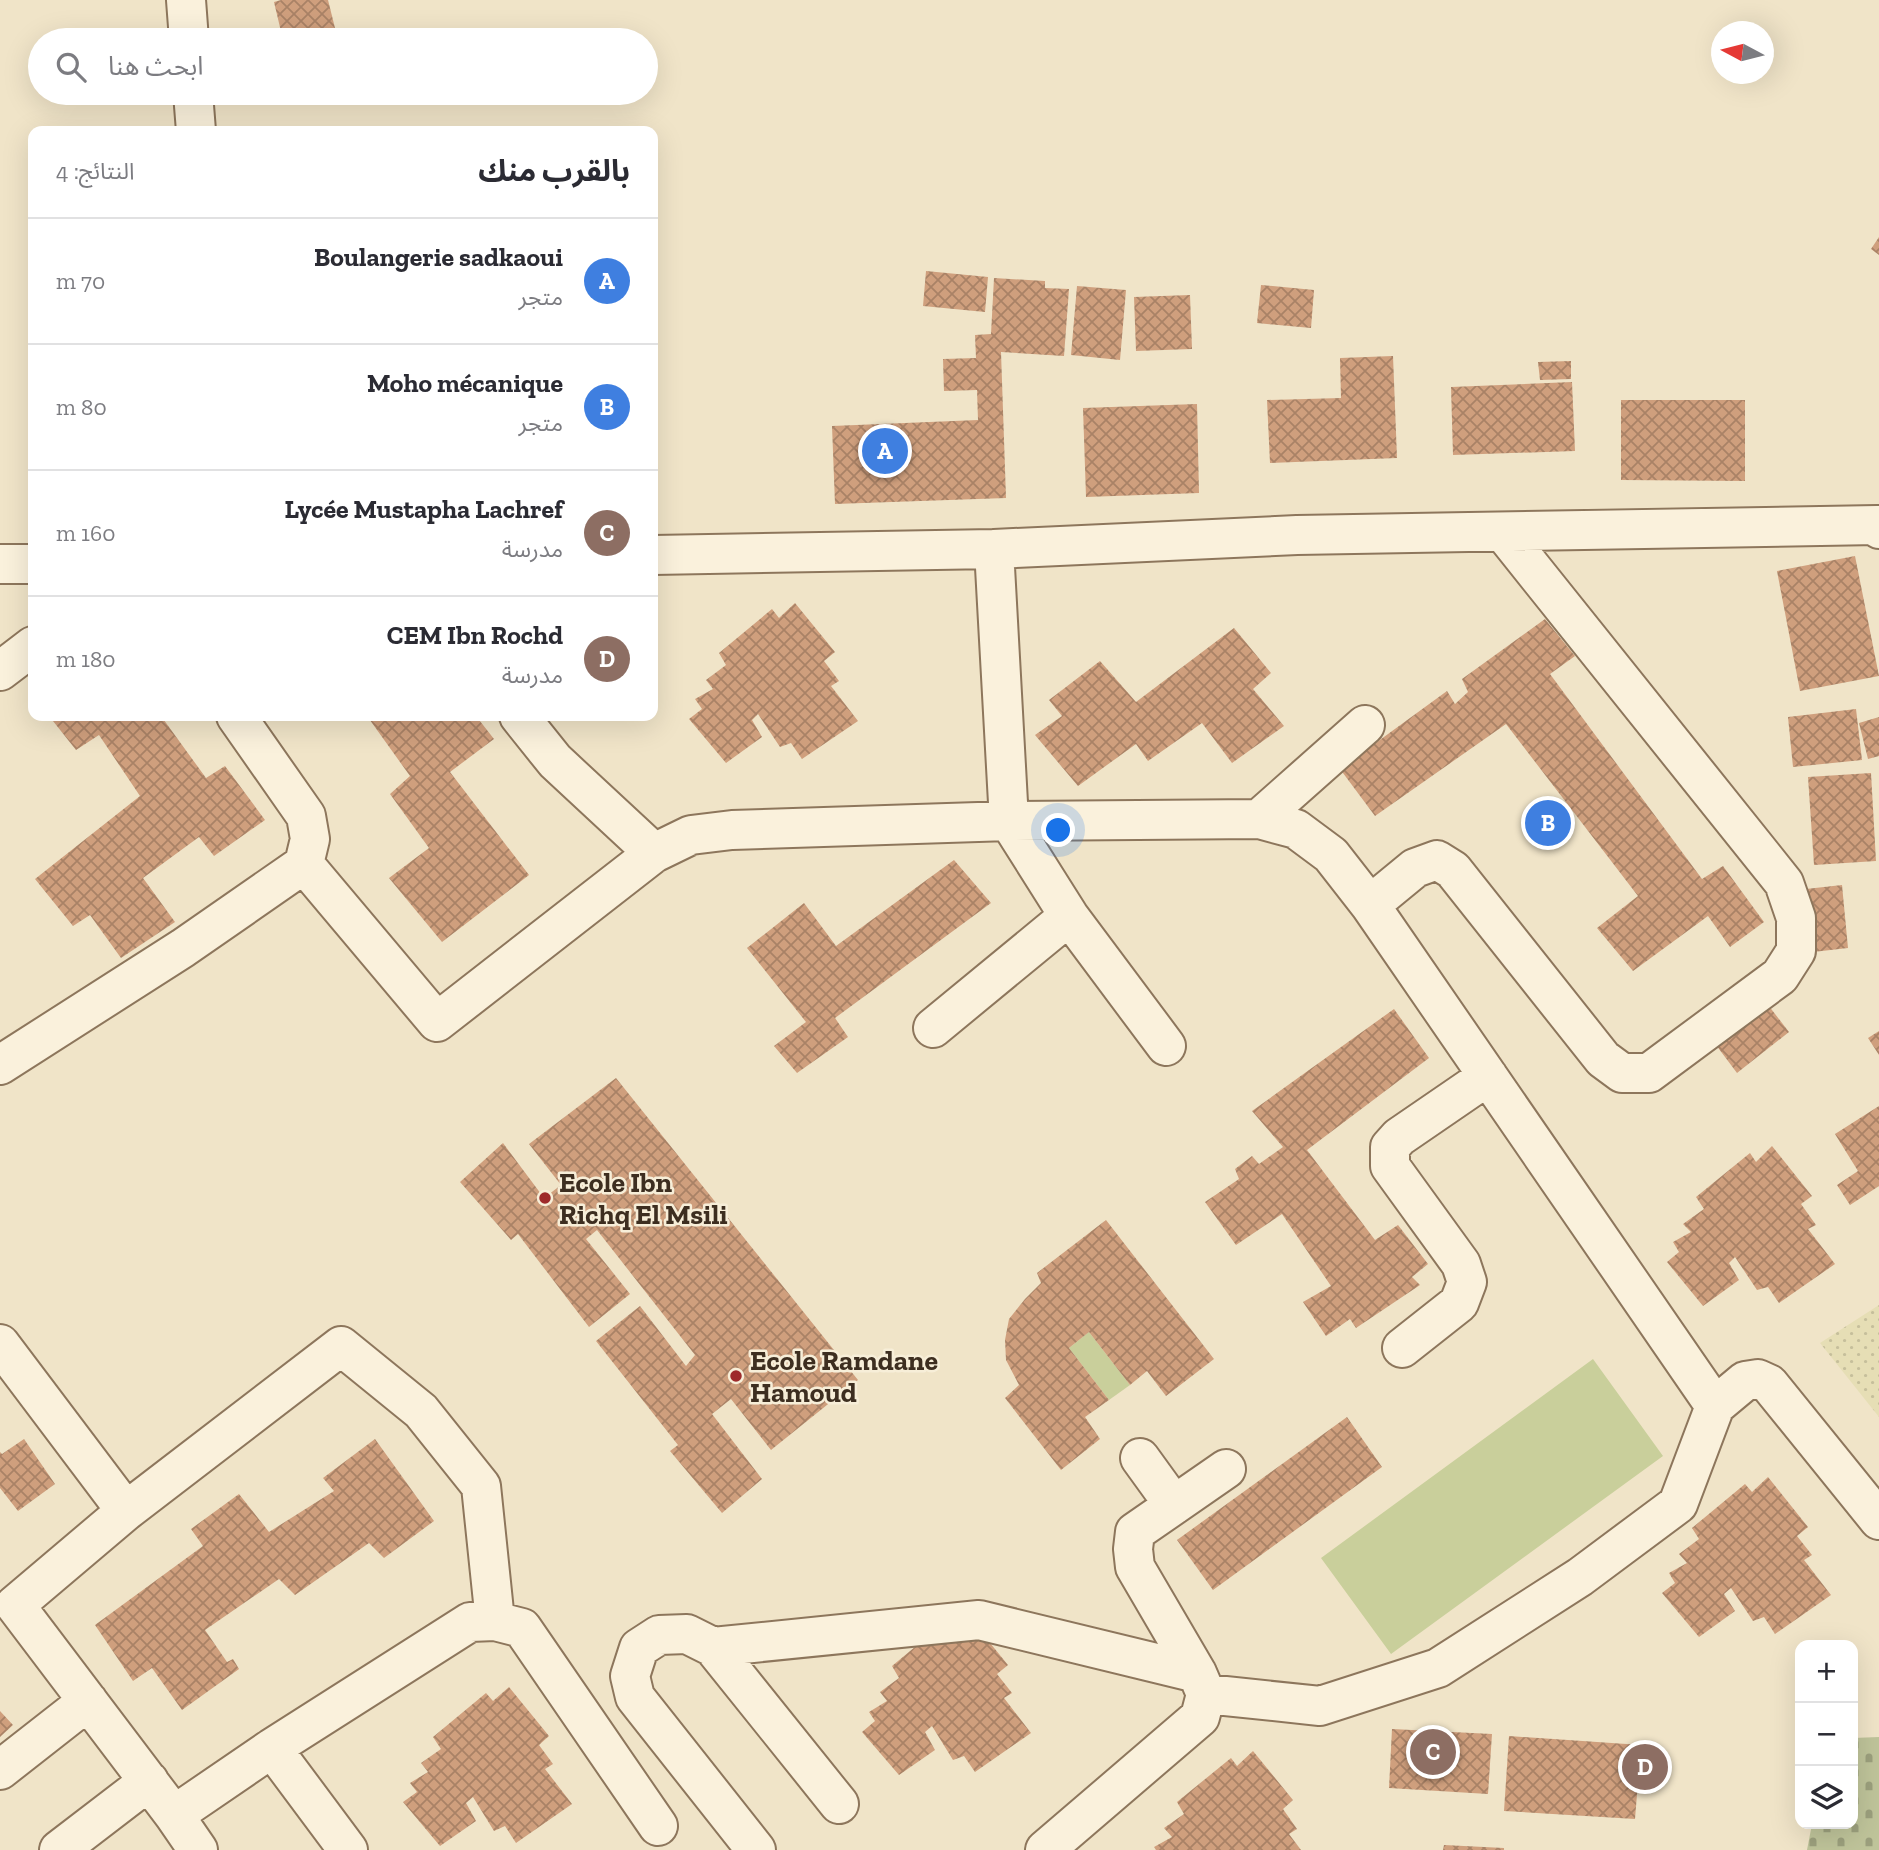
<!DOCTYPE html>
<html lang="ar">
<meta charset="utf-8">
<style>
:root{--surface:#fff;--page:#f7f7f7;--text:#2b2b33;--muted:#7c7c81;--line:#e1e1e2;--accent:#9e2a2b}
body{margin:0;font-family:"Zilla Slab","Noto Sans Arabic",serif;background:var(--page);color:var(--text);direction:rtl}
.controls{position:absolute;right:21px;bottom:21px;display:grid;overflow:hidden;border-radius:14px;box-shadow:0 7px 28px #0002}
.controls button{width:63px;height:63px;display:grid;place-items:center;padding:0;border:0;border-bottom:2px solid var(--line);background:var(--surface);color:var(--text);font:35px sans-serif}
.compass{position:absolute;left:1711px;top:21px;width:63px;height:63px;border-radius:50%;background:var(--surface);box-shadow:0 7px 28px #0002;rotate:277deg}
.you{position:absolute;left:1059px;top:831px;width:24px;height:24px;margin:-18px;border:5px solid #fff;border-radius:50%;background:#1a73e8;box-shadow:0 0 0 10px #1a73e833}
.badge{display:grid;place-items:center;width:46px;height:46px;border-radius:50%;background:var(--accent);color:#fff;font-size:23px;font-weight:700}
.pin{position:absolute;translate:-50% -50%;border:4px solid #fff;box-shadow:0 2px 7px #0006}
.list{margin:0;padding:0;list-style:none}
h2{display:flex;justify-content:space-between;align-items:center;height:91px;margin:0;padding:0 28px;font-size:30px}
h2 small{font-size:23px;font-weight:400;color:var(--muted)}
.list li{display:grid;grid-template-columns:46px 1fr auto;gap:21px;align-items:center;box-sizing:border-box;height:126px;padding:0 28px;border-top:2px solid var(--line)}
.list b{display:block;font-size:26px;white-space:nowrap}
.list p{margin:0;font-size:23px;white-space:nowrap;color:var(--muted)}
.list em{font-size:23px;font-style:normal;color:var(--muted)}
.icon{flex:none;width:38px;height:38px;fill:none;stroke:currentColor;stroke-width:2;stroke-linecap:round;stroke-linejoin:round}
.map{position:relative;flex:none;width:1879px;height:1850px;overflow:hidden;direction:ltr}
.search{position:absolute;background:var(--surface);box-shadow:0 7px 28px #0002;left:28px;top:28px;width:630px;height:77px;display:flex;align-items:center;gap:18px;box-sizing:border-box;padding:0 24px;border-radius:38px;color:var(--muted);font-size:26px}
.panel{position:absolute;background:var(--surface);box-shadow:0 7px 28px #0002;left:28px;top:126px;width:630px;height:595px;border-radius:14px;direction:rtl}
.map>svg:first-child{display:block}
.farmland{fill:url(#farmland-dots)}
.grass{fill:#c9cf9b}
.cemetery{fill:url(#cemetery-stones)}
.building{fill:url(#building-cross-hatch)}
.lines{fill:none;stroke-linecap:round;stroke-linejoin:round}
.minor-casing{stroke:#8d765c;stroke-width:42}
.minor{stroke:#faf1dc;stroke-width:38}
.poi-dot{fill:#9e2a2b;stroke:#f7eed8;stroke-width:2.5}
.labels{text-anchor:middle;stroke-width:5;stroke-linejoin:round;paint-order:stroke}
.poi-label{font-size:28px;font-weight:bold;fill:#3d2e20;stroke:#f7eed8;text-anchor:start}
</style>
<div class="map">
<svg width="1879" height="1850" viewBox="0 0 1879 1850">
<defs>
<pattern id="farmland-dots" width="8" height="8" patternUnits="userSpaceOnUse" patternTransform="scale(1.75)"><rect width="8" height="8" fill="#e6deb5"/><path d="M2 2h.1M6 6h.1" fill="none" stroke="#c6bf9b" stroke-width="1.8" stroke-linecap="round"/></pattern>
<pattern id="cemetery-stones" width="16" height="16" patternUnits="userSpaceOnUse" patternTransform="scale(1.75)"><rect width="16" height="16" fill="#bfc49a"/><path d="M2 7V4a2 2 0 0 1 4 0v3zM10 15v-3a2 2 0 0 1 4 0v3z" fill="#9ca07d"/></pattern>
<pattern id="building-cross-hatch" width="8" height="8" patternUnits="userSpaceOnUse" patternTransform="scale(1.75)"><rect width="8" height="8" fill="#cf9f7d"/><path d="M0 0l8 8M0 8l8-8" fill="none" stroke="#a98266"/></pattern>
</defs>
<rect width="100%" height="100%" fill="#f0e4c8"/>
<path class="farmland" d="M 1879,1305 L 1879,1417 L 1820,1343 Z"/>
<path class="grass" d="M 1089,1332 L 1130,1385 L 1109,1400 L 1069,1348 Z
M 1593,1359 L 1663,1456 L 1391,1654 L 1321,1558 Z"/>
<path class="cemetery" d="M 1879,1737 L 1879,1850 L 1807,1850 L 1812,1824 L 1853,1824 L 1853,1738 Z"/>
<path class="building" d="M 281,0 L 328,0 L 338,40 L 283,40 L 274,2 Z
M 328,93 L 380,93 L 381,97 L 328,98 Z
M 1879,237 L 1879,255 L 1871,249 Z
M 926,271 L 988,277 L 985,312 L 923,306 Z
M 994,278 L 1045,281 L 1045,288 L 1069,289 L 1064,356 L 1001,352 L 1006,498 L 835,504 L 832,426 L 978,420 L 977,390 L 944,391 L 943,359 L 976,358 L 975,335 L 991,334 Z
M 1261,285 L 1314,290 L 1311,328 L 1257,323 Z
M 1077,286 L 1126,290 L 1120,360 L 1071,355 Z
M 1190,295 L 1192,349 L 1136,351 L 1134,297 Z
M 1393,356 L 1397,458 L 1270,463 L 1267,400 L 1341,398 L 1340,358 Z
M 1571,361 L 1571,379 L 1540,380 L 1538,362 Z
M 1572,382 L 1575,451 L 1453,455 L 1451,387 Z
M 1621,400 L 1745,400 L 1745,481 L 1621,480 Z
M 1197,404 L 1199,493 L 1086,497 L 1083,408 Z
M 1855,556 L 1879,676 L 1800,691 L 1777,571 Z
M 795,603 L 835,652 L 824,661 L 839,681 L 831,686 L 858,721 L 802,759 L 791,743 L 780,747 L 758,714 L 752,720 L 762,737 L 726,763 L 689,719 L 702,709 L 695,699 L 713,689 L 706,680 L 726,665 L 719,653 L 772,609 L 779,618 Z
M 1545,619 L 1575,656 L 1550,674 L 1702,879 L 1723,866 L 1764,922 L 1730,947 L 1708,916 L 1633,971 L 1597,928 L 1638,896 L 1506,724 L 1375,816 L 1340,769 L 1447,691 L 1455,704 L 1468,692 L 1462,679 Z
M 1234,628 L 1271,673 L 1253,689 L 1284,726 L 1232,763 L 1202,723 L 1148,761 L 1136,744 L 1078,786 L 1035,735 L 1062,716 L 1049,700 L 1100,661 L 1136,702 Z
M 1856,709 L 1862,760 L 1793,767 L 1788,717 Z
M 49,716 L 161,716 L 206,778 L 225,766 L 265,820 L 214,856 L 199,837 L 143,878 L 175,922 L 121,958 L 90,915 L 73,926 L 35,879 L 140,796 L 99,735 L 76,750 Z
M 367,716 L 476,716 L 494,739 L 450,772 L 529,875 L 442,942 L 389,878 L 429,848 L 390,794 L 410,776 Z
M 1879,717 L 1879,756 L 1868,759 L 1859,723 Z
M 1871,773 L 1876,861 L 1814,865 L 1808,777 Z
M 954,860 L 991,903 L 835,1018 L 848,1037 L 797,1073 L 774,1046 L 806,1022 L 747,948 L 804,903 L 836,946 Z
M 1842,885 L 1848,948 L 1813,952 L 1806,889 Z
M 1765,1001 L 1789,1032 L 1737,1073 L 1713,1041 Z
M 1394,1009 L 1429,1058 L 1307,1150 L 1375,1240 L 1398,1225 L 1428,1264 L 1412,1277 L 1420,1285 L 1356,1328 L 1350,1319 L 1326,1336 L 1303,1302 L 1331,1286 L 1282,1214 L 1236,1245 L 1205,1202 L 1239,1179 L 1235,1169 L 1252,1156 L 1259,1164 L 1283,1147 L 1252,1111 Z
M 1879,1031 L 1879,1055 L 1868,1038 Z
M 616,1078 L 858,1380 L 771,1450 L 731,1399 L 712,1414 L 762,1479 L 722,1513 L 670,1451 L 678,1445 L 596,1341 L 640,1306 L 686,1366 L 695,1355 L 597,1230 L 586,1239 L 630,1294 L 589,1327 L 518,1234 L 511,1240 L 460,1182 L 503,1143 L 544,1198 L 561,1185 L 529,1144 Z
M 1879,1106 L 1879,1186 L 1850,1205 L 1837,1185 L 1858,1171 L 1835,1134 Z
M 1772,1146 L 1812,1196 L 1801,1204 L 1816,1225 L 1808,1229 L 1835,1264 L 1779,1303 L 1768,1287 L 1757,1290 L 1735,1257 L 1729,1263 L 1739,1280 L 1703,1306 L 1667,1262 L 1679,1252 L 1673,1242 L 1691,1232 L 1683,1224 L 1704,1209 L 1696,1197 L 1750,1153 L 1756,1162 Z
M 1106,1220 L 1214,1359 L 1166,1396 L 1147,1371 L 1130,1385 L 1089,1332 L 1069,1348 L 1109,1400 L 1085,1417 L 1100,1439 L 1061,1470 L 1005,1398 L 1019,1385 L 1006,1360 L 1005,1340 L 1009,1319 L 1025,1299 L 1041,1283 L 1037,1273 Z
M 1347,1417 L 1382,1467 L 1213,1590 L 1177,1540 Z
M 24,1439 L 55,1484 L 18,1511 L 0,1488 L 0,1452 L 2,1454 Z
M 375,1439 L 434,1521 L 384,1558 L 369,1543 L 295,1595 L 279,1579 L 205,1630 L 227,1662 L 233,1659 L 239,1669 L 182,1710 L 152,1668 L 133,1681 L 95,1625 L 203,1546 L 191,1529 L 239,1494 L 269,1532 L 334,1491 L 323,1478 Z
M 1768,1477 L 1808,1527 L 1797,1536 L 1812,1555 L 1804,1560 L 1831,1595 L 1775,1634 L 1764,1617 L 1753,1621 L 1731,1588 L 1724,1594 L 1735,1611 L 1699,1637 L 1662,1593 L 1675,1583 L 1669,1573 L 1687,1563 L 1679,1554 L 1699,1539 L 1692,1528 L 1745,1484 L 1752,1492 Z
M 968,1616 L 1008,1665 L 997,1674 L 1012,1693 L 1004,1698 L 1031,1733 L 975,1772 L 964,1756 L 953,1760 L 932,1726 L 925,1732 L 935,1750 L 899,1775 L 862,1732 L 875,1721 L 869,1712 L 887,1701 L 880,1692 L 899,1678 L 892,1666 L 945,1622 Z
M 509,1687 L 549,1736 L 539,1745 L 553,1764 L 545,1769 L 572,1804 L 516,1843 L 505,1826 L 494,1831 L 473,1797 L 466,1803 L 476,1821 L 440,1846 L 403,1802 L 417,1792 L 410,1783 L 428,1772 L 421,1763 L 441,1749 L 433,1737 L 486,1693 L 493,1701 Z
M 0,1711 L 13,1725 L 0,1737 Z
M 1392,1729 L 1492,1734 L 1488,1794 L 1389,1788 Z
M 1509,1736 L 1641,1745 L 1635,1819 L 1504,1811 Z
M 1253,1751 L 1293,1800 L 1283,1809 L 1297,1829 L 1289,1834 L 1301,1850 L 1156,1850 L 1154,1847 L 1172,1837 L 1164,1828 L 1184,1814 L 1177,1802 L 1231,1758 L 1237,1766 Z
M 1444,1845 L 1504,1848 L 1504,1850 L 1443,1850 Z"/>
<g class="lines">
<g class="minor-casing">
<path id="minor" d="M 186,0 L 189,40
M 193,93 L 196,131
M 994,549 L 1009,821 L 1069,916 L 1166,1046
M 653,555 L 994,549 L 1297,535 L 1877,525 L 1879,529
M 0,564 L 33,564
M 0,671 L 33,646
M 236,716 L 306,816 L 310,839 L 304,864
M 519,716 L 555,761 L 654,853
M 1259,819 L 1365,725
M 1370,905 L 1415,868 L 1437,860 L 1453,870 L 1603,1059 L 1622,1073 L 1649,1073 L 1780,976 L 1796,951 L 1796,918 L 1784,883 L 1503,532
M 933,1028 L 1069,916
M 0,1065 L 183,948 L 304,864 L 437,1022 L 654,853 L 691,835 L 732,830 L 1009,821 L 1259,819 L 1296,829 L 1331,855 L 1370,905 L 1715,1406
M 0,1344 L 126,1511 L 15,1605 L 174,1815 L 272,1748 L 348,1850
M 1402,1348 L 1459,1303 L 1467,1282 L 1461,1264 L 1390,1166 L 1390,1147 L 1399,1137 L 1488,1076
M 1140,1458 L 1174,1505
M 126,1511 L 341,1346 L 421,1411 L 481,1486 L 495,1621
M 713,1647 L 979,1620 L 1197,1673
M 1206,1694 L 1320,1706 L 1438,1668 L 1580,1577 L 1678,1504 L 1715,1406 L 1745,1381 L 1758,1379 L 1769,1384 L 1879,1520
M 272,1748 L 470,1622 L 495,1621 L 522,1628 L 658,1826
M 0,1770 L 88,1701
M 174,1815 L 198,1850
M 59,1850 L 149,1781
M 756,1850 L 635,1697 L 630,1676 L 639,1648 L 659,1635 L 687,1634 L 713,1647 L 839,1804
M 1045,1850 L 1200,1717 L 1206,1694 L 1197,1673 L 1135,1567 L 1133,1549 L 1135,1532 L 1226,1469"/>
</g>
<use href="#minor" class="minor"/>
</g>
<g class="poi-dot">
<circle cx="545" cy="1198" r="7"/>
<circle cx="736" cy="1376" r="7"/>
</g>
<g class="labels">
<g class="poi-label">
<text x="559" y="1192">Ecole Ibn<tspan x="559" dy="32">Richq El Msili</tspan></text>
<text x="750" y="1370">Ecole Ramdane<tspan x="750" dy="32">Hamoud</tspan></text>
</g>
</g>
</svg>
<div class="controls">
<button>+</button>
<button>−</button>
<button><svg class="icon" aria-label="layers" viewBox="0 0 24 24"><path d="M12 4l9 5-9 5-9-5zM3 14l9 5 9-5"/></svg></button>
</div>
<svg class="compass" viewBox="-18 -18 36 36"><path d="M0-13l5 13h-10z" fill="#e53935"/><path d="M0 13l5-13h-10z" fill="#7c7c81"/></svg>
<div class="you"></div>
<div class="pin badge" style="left:885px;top:451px;background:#3f7fe0">A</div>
<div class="pin badge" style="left:1548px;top:823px;background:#3f7fe0">B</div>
<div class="pin badge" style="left:1433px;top:1752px;background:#8d6e63">C</div>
<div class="pin badge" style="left:1645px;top:1767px;background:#8d6e63">D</div>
<div class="search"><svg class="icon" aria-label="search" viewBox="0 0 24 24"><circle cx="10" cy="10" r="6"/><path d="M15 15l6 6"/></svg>ابحث هنا</div>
<section class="panel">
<h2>بالقرب منك<small>النتائج: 4</small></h2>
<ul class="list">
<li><span class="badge" style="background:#3f7fe0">A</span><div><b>Boulangerie sadkaoui</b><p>متجر</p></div><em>70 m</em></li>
<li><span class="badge" style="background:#3f7fe0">B</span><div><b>Moho mécanique</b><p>متجر</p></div><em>80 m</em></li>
<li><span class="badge" style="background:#8d6e63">C</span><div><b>Lycée Mustapha Lachref</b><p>مدرسة</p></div><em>160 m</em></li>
<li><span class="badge" style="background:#8d6e63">D</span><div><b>CEM Ibn Rochd</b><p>مدرسة</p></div><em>180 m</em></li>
</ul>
</section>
</div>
